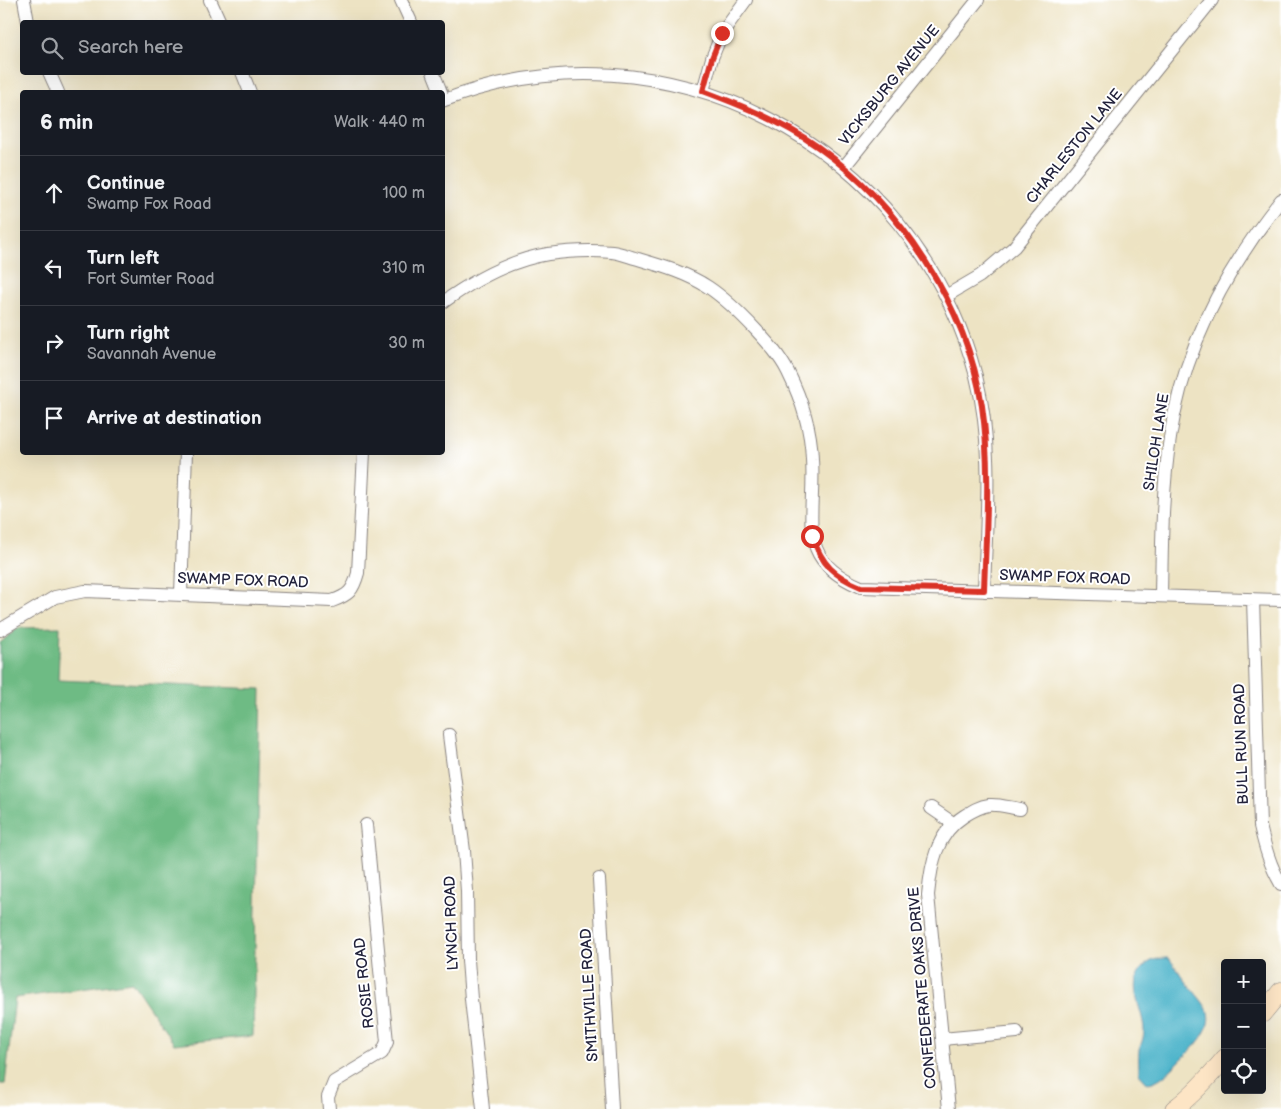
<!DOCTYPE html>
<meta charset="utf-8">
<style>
:root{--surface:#171b24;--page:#20242c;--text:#f1f3f6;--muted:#9ea1a6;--line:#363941}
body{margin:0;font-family:"Balsamiq Sans",sans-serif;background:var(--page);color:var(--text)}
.controls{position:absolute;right:15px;bottom:15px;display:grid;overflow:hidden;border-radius:5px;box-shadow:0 5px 20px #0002}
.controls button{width:45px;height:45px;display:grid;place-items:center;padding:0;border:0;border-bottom:1px solid var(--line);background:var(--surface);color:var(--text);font:25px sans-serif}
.stop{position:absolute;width:15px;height:15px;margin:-11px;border:4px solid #d93025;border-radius:50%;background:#fff}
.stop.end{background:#d93025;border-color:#fff;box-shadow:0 1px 5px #0008}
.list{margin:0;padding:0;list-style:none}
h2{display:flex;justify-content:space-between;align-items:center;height:65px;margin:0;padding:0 20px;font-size:21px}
h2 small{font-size:16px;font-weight:400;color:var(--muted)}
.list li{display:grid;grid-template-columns:32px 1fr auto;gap:15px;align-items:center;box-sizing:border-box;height:75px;padding:0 20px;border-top:1px solid var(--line)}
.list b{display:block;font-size:19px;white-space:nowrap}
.list p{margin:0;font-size:16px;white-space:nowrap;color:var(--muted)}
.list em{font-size:16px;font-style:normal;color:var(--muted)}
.icon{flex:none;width:28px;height:28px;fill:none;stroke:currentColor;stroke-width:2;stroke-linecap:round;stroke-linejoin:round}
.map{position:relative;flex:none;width:1281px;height:1109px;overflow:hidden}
.search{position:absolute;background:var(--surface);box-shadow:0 5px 20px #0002;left:20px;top:20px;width:425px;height:55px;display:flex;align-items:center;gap:12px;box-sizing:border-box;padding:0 18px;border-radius:5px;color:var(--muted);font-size:19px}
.panel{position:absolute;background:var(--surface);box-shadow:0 5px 20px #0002;left:20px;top:90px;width:425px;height:365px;border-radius:5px}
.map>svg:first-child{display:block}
.forest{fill:#6ebb84;stroke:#486e60}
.water{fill:#4ab2c9;stroke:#366a82}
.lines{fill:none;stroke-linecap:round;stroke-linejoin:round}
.street-casing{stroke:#88827f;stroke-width:14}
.secondary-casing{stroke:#88827f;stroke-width:19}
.street{stroke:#fff;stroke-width:12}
.secondary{stroke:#fde5c5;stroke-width:18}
.route{stroke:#d93025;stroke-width:6}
.labels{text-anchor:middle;stroke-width:4;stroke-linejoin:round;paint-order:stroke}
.street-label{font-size:15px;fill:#22223b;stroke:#fff}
</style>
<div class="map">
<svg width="1281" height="1109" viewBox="0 0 1281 1109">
<rect width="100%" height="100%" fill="#fff"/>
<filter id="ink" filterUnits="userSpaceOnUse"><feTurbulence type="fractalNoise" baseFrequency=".02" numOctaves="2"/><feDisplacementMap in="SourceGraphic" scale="10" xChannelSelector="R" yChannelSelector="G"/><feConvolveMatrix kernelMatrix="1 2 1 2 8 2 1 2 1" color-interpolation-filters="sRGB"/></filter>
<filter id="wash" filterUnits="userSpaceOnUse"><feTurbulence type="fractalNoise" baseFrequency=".0096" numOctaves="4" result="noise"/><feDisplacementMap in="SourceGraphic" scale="20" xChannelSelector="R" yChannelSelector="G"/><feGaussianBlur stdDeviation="1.12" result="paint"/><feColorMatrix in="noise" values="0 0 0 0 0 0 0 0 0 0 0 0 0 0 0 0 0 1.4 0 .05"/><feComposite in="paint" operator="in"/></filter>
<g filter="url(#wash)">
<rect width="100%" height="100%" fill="#ede3c3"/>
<path class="forest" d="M 60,627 L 58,680 L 261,689 L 253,1036 L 174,1044 L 132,982 L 15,998 L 5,1084 L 0,1084 L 0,643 L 18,628 Z"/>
<path class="water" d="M 1168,958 C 1176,966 1181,976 1189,985 C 1194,992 1201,999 1206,1007 C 1217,1028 1192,1049 1179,1062 C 1171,1070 1158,1083 1147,1083 L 1139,1074 C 1139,1066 1138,1057 1139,1050 C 1141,1044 1144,1037 1144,1031 C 1144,1010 1125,986 1143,967 C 1150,960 1158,958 1168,958 Z"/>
</g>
<g filter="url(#ink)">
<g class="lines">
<g class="street-casing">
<path id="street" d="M 24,0 L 28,22
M 210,0 L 220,22
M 401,0 L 411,22
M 49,72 L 58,92
M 242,72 L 250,92
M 433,72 L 441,92
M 703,91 L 712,58 L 722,33 L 746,0
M 442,101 C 666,14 915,145 976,376 C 994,446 986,520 984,591
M 844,167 L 978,0
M 946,296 L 980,276 L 1014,247 L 1212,0
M 442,303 C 474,280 510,260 548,254 C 569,251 592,250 612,252 C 621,253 630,257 638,259 C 662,266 687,273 708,287 C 726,299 741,314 756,330 C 768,343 780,356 788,372 C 801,398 811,430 812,459 C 816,517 793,559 861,587 L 1281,600
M 181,594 L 186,452
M 1161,596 C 1162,543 1162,490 1170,438 C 1183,350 1226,269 1281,200
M 1253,599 L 1260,826 C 1265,847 1270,866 1281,884
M 0,630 L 55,597 L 85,591 L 332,601 C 349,595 353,591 358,573 L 364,452
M 449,735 L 464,851 L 467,891 L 468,960 L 471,999 L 483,1109
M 931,808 L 953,823
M 599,879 L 612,1109
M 942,1039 L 1017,1032
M 329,1109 L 328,1097 L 334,1082 L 382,1053 L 387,1042 L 366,825
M 949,1109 L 928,895 C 931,864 936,834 964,816 C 972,811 980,806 989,805 C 999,804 1011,808 1020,809"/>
</g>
<g class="secondary-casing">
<path id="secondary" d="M 1262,1014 L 1281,991
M 1174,1109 C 1193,1095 1209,1077 1225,1058"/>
</g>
<use href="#street" class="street"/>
<use href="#secondary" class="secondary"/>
</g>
</g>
<g class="lines" filter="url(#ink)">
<path class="route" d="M 722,33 L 712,58 L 703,91 C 743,106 783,122 818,147 C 900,205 967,306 982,406 C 991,467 986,529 984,590 L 861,587 C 834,576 822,565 812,536"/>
</g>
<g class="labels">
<g class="street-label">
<text transform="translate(889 85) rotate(-51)" y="5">VICKSBURG AVENUE</text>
<text transform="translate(1074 146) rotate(-51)" y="5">CHARLESTON LANE</text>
<text transform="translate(1156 442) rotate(-81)" y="5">SHILOH LANE</text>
<text transform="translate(1065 577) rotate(2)" y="5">SWAMP FOX ROAD</text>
<text transform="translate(243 580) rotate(2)" y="5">SWAMP FOX ROAD</text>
<text transform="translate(1241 744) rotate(-92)" y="5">BULL RUN ROAD</text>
<text transform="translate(451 923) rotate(-92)" y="5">LYNCH ROAD</text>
<text transform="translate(364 983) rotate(-96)" y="5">ROSIE ROAD</text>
<text transform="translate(922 988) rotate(-95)" y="5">CONFEDERATE OAKS DRIVE</text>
<text transform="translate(589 995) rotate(-93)" y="5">SMITHVILLE ROAD</text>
</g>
</g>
</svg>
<div class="controls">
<button>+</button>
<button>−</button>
<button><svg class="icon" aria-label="locate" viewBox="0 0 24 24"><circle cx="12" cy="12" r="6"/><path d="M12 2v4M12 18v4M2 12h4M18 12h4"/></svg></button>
</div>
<div class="stop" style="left:812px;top:536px"></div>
<div class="stop end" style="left:722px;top:33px"></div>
<div class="search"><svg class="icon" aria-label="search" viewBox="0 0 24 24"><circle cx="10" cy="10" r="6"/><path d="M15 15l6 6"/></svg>Search here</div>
<section class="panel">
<h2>6 min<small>Walk · 440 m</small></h2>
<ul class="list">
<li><svg class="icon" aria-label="ahead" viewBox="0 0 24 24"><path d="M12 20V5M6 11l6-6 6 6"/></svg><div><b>Continue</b><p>Swamp Fox Road</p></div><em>100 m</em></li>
<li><svg class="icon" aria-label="left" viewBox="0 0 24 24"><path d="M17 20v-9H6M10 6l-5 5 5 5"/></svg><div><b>Turn left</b><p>Fort Sumter Road</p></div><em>310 m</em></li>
<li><svg class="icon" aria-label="right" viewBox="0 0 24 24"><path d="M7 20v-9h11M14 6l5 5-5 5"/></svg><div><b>Turn right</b><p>Savannah Avenue</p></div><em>30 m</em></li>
<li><svg class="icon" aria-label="arrive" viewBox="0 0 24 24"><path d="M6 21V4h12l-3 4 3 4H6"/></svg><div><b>Arrive at destination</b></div></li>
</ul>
</section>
</div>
